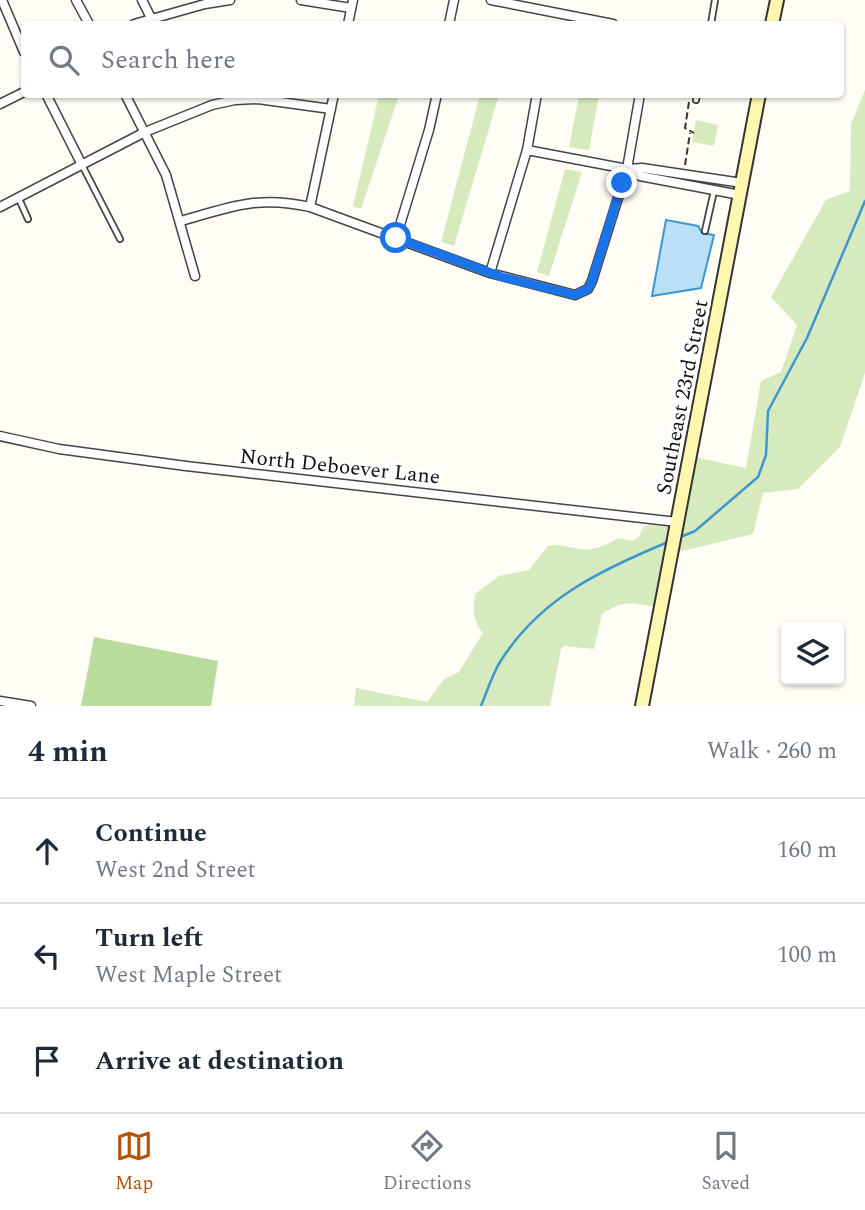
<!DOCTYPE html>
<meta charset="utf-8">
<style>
:root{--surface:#fff;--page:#f6f6f7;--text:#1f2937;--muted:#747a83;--line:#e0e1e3;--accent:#b45309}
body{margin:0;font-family:Spectral,serif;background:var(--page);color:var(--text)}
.controls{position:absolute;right:21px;bottom:21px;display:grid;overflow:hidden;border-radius:7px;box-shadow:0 2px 5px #0004}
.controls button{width:63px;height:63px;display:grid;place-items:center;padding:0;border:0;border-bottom:2px solid var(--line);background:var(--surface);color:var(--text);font:35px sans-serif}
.stop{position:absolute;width:21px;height:21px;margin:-16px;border:5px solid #1a73e8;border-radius:50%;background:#fff}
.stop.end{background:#1a73e8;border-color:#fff;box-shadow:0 2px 7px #0008}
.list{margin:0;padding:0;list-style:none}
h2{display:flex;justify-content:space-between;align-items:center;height:91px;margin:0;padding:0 28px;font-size:30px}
h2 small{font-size:23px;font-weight:400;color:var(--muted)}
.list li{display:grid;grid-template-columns:46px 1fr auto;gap:21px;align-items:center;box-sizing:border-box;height:105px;padding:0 28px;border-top:2px solid var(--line)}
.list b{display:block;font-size:26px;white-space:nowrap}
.list p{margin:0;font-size:23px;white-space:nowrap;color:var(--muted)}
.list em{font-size:23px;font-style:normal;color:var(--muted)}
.icon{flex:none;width:38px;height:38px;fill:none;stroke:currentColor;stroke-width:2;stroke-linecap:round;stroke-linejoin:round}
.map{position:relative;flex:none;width:865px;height:706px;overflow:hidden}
.search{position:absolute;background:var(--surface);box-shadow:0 2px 5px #0004;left:21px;right:21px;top:21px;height:77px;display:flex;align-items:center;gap:18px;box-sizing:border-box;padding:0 24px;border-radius:7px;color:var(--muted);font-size:26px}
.sheet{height:406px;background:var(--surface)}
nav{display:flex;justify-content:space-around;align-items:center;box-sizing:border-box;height:98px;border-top:2px solid var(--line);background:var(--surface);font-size:19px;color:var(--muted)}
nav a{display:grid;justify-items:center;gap:4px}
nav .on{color:var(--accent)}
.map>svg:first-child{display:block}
.green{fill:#d5ebbd}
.forest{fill:#b9dc9c}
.water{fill:#b9e0f7;stroke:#3f96cf;stroke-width:2}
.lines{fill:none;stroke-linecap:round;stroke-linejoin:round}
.stream{stroke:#3f96cf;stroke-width:2.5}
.lane-casing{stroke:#444;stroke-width:8}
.street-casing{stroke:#444;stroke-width:11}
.secondary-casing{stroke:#333;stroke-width:16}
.path{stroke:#333;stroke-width:2;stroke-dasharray:7 3.5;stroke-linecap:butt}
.lane{stroke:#fff;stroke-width:4.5}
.street{stroke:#fff;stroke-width:8}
.secondary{stroke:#fff6b0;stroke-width:12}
.route{stroke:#1a73e8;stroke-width:9}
.labels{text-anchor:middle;stroke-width:7;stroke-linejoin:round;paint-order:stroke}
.street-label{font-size:21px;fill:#111;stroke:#fff}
</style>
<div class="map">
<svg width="865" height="706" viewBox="0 0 865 706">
<rect width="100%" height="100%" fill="#fffdf5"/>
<path class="green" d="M 865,90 L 865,373 L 840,447 L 798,489 L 763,493 L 753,534 L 678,552 L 694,457 L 746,468 L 761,381 L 781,372 L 797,325 L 771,297 L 826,200 L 850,191 L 851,124 Z
M 379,95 L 399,95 L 361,209 L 353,206 Z
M 480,95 L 499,95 L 454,246 L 441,242 Z
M 579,95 L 599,95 L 589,150 L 569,147 Z
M 696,120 L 718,125 L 714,146 L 692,142 Z
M 565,169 L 582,172 L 549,276 L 537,272 Z
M 649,525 L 672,526 L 656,607 C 631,603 625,599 602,614 L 594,649 L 564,646 L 561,649 L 550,706 L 354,706 L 356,688 L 427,702 L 444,679 L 459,672 L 483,633 C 472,620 473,610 475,594 L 499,576 L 529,570 L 548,546 C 560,543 569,548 581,549 C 595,551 606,545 618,538 L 632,541 L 639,537 L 643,527 Z"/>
<path class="forest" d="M 94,637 L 218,661 L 211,706 L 81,706 Z"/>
<path class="water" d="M 666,220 L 698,226 L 702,233 L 714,235 L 701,288 L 652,296 Z"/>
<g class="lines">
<path class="stream" d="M 678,538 L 695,531 L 758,477 L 766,455 L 768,411 L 807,338 L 865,201
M 481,706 C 487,692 492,675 500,662 C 540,598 601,570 668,542"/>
<g class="lane-casing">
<path id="lane" d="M 711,24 L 715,0
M 696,100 L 697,94
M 82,165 L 120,239
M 19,199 L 28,219
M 705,231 L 714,191"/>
</g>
<g class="street-casing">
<path id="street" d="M 2,0 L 24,52
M 76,0 L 89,24
M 142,0 L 151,18
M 301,0 L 351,8
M 491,0 L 613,24
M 134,24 L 205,4 L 230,0
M 348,24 L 353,0
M 449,24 L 454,0
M 46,94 L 82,165
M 125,94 L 166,175 L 195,276
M 0,104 L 24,92
M 527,150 L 627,169
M 740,195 L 640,176 L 627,169 L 642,168 L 742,183
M 0,207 L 145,132 L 212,105 L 235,100 L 258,99 L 331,109
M 310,207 L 334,94
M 181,221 C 230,207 258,195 310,207 L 490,273 L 575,295 L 588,289 L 592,281 L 627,169 L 640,94
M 396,238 L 429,130 L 437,94
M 490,273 L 527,150 L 537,94
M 0,436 L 59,449 L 186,466 L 677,522
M 0,701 L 31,706"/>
</g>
<g class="secondary-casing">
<path id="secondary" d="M 772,24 L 777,0
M 642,706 L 759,94"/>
</g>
<path class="path" d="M 689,102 L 685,128 L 694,133
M 685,165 L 690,133"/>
<use href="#lane" class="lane"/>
<use href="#street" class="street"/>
<use href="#secondary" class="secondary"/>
</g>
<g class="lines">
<path class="route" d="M 396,238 L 502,277 L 575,295 L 588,289 L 592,281 L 622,183"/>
</g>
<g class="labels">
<g class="street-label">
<text transform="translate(682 397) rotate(-79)" y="7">Southeast 23rd Street</text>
<text transform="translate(340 466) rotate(6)" y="7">North Deboever Lane</text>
</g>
</g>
</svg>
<div class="controls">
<button><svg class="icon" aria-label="layers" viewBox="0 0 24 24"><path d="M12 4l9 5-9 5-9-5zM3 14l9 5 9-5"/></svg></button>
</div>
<div class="stop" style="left:396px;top:238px"></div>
<div class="stop end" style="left:622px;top:183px"></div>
<div class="search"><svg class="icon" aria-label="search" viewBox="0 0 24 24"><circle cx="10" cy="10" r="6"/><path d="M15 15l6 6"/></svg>Search here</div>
</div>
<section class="sheet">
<h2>4 min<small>Walk · 260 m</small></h2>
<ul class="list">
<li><svg class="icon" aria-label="ahead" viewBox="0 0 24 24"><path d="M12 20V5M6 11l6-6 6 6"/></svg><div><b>Continue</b><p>West 2nd Street</p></div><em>160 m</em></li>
<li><svg class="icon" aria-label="left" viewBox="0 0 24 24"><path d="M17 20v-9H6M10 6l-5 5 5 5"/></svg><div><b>Turn left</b><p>West Maple Street</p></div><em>100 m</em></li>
<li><svg class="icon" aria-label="arrive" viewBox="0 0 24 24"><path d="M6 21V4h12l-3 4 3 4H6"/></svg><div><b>Arrive at destination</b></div></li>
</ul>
</section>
<nav>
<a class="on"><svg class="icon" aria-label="map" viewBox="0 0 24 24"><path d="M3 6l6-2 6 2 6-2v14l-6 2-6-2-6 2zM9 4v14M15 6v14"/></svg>Map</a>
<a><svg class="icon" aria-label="directions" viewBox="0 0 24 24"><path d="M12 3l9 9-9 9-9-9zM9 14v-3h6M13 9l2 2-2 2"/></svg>Directions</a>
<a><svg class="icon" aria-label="saved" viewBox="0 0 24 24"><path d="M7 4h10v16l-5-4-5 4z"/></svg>Saved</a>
</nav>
